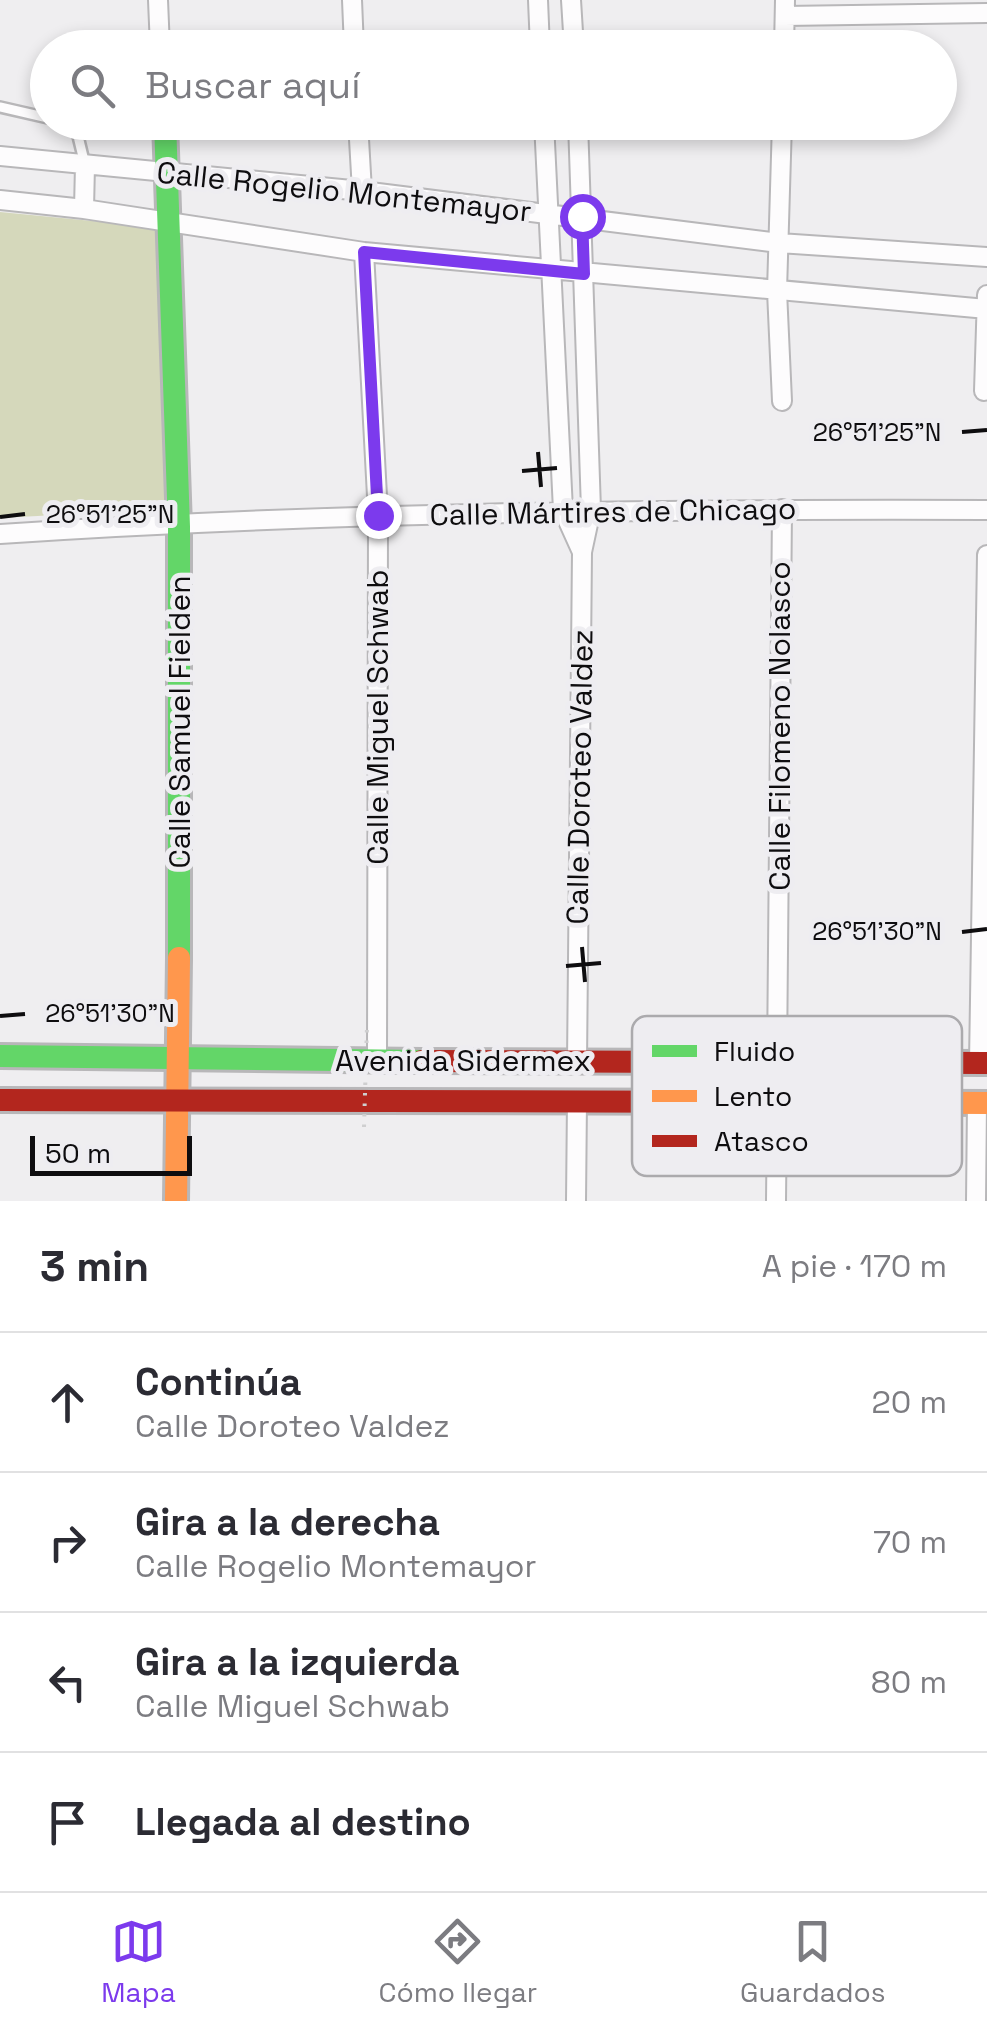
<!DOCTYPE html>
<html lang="es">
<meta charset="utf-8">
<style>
:root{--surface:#fff;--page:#f2f2f3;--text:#2b2b33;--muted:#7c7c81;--line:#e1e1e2;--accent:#7c3aed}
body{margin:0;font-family:"Space Grotesk",sans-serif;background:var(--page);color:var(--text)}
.scale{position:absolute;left:30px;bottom:25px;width:162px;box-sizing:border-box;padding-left:10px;border:5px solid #0e0d0f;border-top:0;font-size:28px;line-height:35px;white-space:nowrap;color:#0e0d0f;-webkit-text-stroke:8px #eeedf1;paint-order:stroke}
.stop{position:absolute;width:30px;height:30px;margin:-22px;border:8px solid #7c3aed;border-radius:50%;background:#fff}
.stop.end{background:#7c3aed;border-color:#fff;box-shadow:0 2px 10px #0008}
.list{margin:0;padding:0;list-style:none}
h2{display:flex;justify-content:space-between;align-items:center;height:130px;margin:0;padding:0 40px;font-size:42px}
h2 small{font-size:32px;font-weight:400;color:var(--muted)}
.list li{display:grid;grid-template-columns:65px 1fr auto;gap:30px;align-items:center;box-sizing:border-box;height:140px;padding:0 40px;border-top:2px solid var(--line)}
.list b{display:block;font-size:38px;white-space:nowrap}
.list p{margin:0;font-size:32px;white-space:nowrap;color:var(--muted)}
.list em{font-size:32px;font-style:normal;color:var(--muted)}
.icon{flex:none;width:55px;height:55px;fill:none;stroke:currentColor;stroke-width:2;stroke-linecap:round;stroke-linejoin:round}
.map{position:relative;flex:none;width:987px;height:1201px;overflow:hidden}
.search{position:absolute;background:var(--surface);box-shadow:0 5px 15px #0003;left:30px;right:30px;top:30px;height:110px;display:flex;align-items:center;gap:25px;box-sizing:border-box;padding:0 35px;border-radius:55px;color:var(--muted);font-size:38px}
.sheet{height:690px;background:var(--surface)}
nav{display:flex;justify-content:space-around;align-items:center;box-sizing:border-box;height:140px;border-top:2px solid var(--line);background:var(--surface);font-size:28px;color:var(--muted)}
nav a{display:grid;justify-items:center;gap:5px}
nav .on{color:var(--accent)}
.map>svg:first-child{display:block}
.green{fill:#d5d8bb}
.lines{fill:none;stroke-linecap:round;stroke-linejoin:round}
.lane-casing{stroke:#b8b7b9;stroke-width:14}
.street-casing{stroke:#b8b7b9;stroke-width:22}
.fast-casing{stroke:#b8b7b9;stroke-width:28}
.slow-casing{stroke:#b8b7b9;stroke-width:28}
.jam-casing{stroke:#b8b7b9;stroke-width:28}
.lane{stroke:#fdfcfd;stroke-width:9}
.street{stroke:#fdfcfd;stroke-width:18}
.fast{stroke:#63d668;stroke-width:22}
.slow{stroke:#ff974d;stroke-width:22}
.jam{stroke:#b3261e;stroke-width:22}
.path-bridge{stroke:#cfcfd0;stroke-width:4;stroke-dasharray:2.5 8;stroke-linecap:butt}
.route{stroke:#7c3aed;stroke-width:12}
.ticks{fill:none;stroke:#0e0d0f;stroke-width:4}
.labels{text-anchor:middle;stroke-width:10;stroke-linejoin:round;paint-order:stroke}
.street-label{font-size:30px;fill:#0e0d0f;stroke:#eeedf1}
.key{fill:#eeedf1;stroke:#abaaad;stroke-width:2.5}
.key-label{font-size:28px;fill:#0e0d0f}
.ticks-label{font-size:25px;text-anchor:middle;fill:#0e0d0f;stroke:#eeedf1;stroke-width:10;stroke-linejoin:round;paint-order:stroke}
</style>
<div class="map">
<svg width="987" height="1201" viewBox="0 0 987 1201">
<rect width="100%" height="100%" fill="#efeef0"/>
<path class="green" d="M 0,212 L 164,228 L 169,509 L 0,518 Z"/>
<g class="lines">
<g class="lane-casing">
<path id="lane" d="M 0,107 L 48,118
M 61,122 L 77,132 L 85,165"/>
</g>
<g class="street-casing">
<path id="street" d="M 158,0 L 160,48
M 352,0 L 354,48
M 538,0 L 540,48
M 571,0 L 574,48
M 785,16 L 987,13
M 784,48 L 785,0
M 358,122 L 362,191
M 544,122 L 563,510 L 582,552
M 0,156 L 362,191 L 779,243 L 987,257
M 0,200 L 84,209 L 364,252 L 987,309
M 84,209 L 85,165
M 364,252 L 378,515 L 377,1061
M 984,391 L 987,295
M 782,401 L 777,291 L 782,122
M 0,534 C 329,512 657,509 987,510
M 577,1062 L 582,552 L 591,510 L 578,122
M 777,1062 L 782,509
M 979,1063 L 987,555
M 576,1201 L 577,1101
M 776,1201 L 777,1102
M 976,1201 L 977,1103"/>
</g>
<g class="fast-casing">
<path id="fast" d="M 165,122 L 179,527 L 179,958
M 0,1056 L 422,1061"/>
</g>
<g class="slow-casing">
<path id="slow" d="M 758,1102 L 987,1103
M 176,1201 L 179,958"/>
</g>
<g class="jam-casing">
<path id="jam" d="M 422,1061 L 987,1063
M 0,1100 L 758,1102"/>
</g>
<use href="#lane" class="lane"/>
<use href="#street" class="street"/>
<use href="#fast" class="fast"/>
<use href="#slow" class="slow"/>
<use href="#jam" class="jam"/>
<path class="path-bridge" d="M 364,1127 L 367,1026"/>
</g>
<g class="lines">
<path class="route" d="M 378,515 L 364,252 L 584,274 L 582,216"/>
</g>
<path class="ticks" d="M 962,432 L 987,430M 538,452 L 541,487M 522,471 L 557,468M 0,517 L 25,514M 962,932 L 987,929M 582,947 L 585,982M 566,966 L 601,963M 0,1016 L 25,1014"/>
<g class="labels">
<g class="street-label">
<text transform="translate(344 192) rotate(6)" y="10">Calle Rogelio Montemayor</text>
<text transform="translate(613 512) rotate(-1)" y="10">Calle Mártires de Chicago</text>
<text transform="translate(378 717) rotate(-90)" y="10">Calle Miguel Schwab</text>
<text transform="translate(180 722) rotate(-90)" y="10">Calle Samuel Fielden</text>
<text transform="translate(780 726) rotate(-90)" y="10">Calle Filomeno Nolasco</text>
<text transform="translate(580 777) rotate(-89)" y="10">Calle Doroteo Valdez</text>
<text x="463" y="1071">Avenida Sidermex</text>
</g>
</g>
<rect x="632" y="1016" width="330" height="160" rx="15" class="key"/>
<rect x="652" y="1045" width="45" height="12" fill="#63d668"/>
<rect x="652" y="1090" width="45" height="12" fill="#ff974d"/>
<rect x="652" y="1135" width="45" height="12" fill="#b3261e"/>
<g class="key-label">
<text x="714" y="1061">Fluido</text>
<text x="714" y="1106">Lento</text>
<text x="714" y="1151">Atasco</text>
</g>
<g class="ticks-label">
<text x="877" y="441">26°51'25"N</text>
<text x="110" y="523">26°51'25"N</text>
<text x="877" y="940">26°51'30"N</text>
<text x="110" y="1022">26°51'30"N</text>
</g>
</svg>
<div class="scale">50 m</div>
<div class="stop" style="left:582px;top:216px"></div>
<div class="stop end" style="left:378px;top:515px"></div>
<div class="search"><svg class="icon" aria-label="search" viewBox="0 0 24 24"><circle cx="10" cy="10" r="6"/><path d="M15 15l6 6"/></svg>Buscar aquí</div>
</div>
<section class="sheet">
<h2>3 min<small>A pie · 170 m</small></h2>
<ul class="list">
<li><svg class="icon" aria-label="ahead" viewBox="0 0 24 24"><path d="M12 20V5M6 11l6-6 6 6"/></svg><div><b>Continúa</b><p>Calle Doroteo Valdez</p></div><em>20 m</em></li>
<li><svg class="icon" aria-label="right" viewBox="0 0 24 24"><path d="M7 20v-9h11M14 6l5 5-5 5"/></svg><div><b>Gira a la derecha</b><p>Calle Rogelio Montemayor</p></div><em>70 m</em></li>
<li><svg class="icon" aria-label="left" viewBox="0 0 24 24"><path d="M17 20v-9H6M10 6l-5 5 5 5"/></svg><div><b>Gira a la izquierda</b><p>Calle Miguel Schwab</p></div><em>80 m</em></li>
<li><svg class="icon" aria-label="arrive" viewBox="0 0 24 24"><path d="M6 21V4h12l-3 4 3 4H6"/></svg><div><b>Llegada al destino</b></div></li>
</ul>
</section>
<nav>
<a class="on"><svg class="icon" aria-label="map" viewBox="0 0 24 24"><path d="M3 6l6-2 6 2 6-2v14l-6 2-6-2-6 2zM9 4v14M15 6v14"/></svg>Mapa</a>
<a><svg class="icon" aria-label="directions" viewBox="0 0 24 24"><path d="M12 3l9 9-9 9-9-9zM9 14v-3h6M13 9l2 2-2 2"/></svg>Cómo llegar</a>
<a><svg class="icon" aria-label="saved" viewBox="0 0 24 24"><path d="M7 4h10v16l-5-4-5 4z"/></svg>Guardados</a>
</nav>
